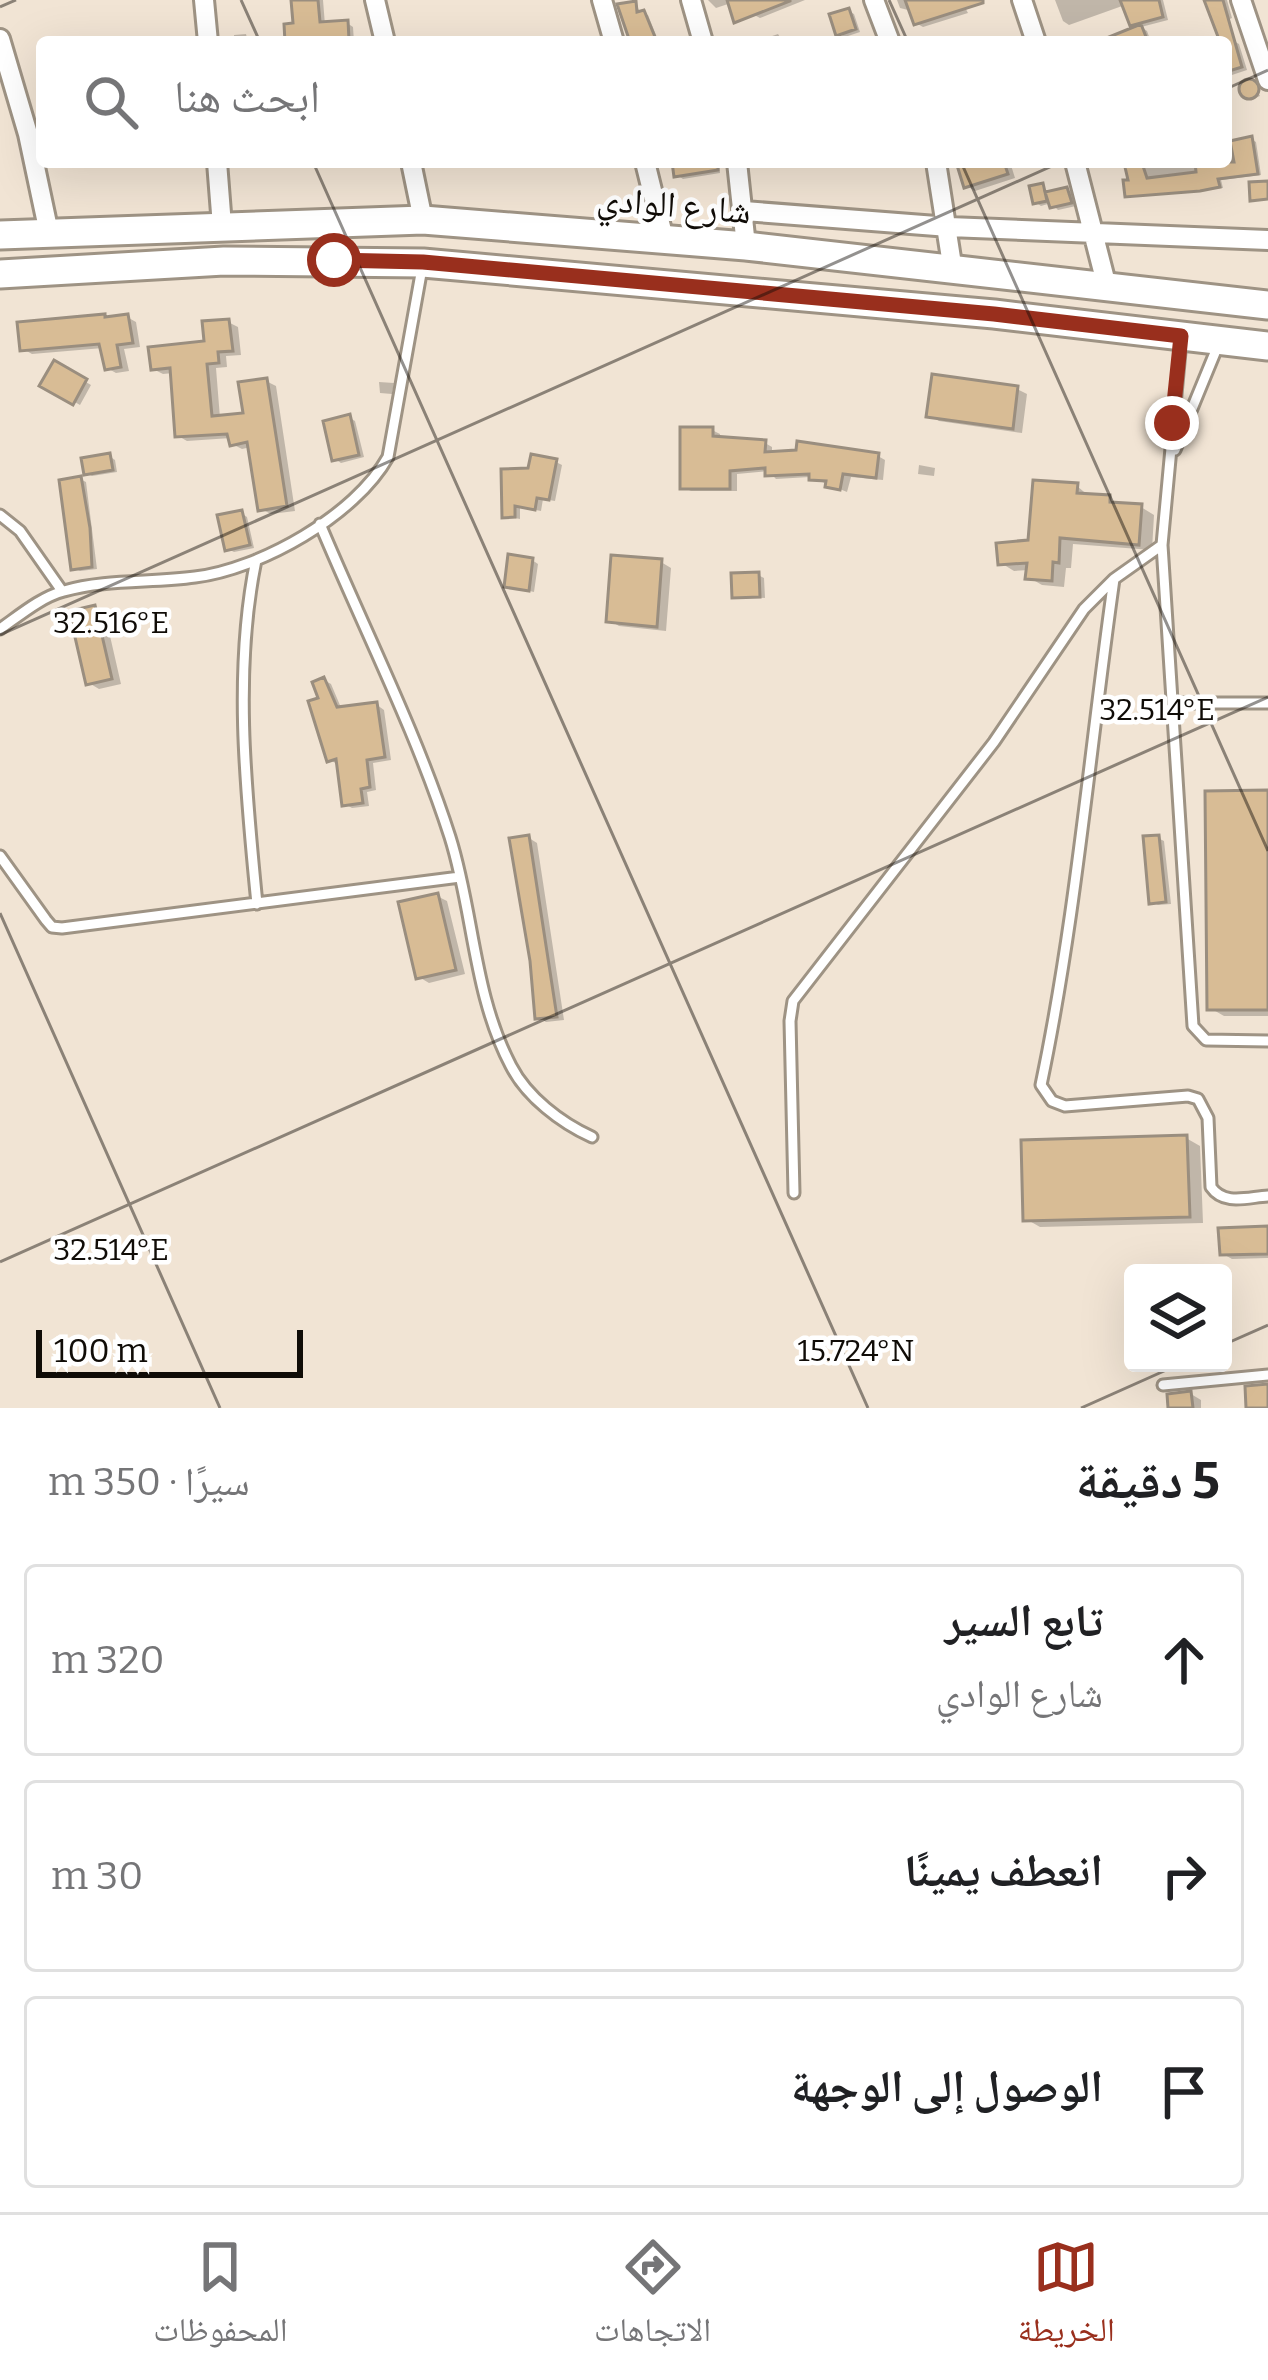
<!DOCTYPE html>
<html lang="ar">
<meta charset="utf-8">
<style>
:root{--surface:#fff;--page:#f2f2f2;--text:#202124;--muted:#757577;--line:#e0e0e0;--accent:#992f1d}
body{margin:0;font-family:Bitter,"Noto Naskh Arabic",serif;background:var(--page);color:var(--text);direction:rtl}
.controls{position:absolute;right:36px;bottom:36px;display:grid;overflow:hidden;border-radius:12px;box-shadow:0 12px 48px #0002}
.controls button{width:108px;height:108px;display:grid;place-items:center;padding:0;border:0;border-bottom:3px solid var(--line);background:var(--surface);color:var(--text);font:60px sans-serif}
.scale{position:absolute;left:36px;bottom:30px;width:267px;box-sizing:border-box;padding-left:12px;border:6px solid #100c07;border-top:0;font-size:33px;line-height:42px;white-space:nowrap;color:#100c07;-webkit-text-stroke:9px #fff;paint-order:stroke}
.stop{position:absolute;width:36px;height:36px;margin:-27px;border:9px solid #992f1d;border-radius:50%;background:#fff}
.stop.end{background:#992f1d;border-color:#fff;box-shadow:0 3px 12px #0008}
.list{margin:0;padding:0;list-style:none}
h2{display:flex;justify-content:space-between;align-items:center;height:156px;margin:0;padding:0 48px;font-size:51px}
h2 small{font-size:39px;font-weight:400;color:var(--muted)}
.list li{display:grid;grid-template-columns:78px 1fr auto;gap:36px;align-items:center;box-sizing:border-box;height:192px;margin:0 24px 24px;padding:0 24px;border:3px solid var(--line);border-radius:12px}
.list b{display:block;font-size:45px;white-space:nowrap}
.list p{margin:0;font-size:39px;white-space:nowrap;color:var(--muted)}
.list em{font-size:39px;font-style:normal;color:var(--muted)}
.icon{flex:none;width:66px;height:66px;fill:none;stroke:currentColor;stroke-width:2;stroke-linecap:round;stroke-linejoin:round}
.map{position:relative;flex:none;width:1268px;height:1408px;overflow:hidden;direction:ltr}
.search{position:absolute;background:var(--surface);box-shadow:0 12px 48px #0002;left:36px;right:36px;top:36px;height:132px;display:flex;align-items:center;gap:30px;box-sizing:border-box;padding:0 42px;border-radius:12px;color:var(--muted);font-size:45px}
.sheet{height:804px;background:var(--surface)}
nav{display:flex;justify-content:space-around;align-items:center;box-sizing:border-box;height:168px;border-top:3px solid var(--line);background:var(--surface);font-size:33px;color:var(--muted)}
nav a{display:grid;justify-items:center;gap:6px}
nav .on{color:var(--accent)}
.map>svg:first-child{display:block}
.shadow{fill:#0003}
.building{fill:#d8bc95;stroke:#9a8e7f;stroke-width:3}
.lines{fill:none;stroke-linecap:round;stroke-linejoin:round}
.service-casing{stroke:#9e9384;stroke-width:15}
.minor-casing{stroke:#9e9384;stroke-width:24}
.secondary-casing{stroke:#9e9384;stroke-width:33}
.service{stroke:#fff;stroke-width:9}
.minor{stroke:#fff;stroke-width:18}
.secondary{stroke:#fff;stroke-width:27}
.route{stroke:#992f1d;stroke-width:15}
.ticks{fill:none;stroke:#100c07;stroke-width:3;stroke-opacity:0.45}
.labels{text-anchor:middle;stroke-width:9;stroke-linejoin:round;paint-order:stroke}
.street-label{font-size:36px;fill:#100c07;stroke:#fff}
.ticks-label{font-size:30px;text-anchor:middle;fill:#100c07;stroke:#fff;stroke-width:9;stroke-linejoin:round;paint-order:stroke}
</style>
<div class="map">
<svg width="1268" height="1408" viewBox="0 0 1268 1408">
<rect width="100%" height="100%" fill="#f1e4d4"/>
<path class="shadow" d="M 294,0 L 323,0 L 325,25 L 347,23 L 353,27 L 354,42 L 288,41 L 296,26 Z
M 708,0 L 805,0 L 760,18 L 731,3 L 716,8 Z
M 897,0 L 961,0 L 968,13 L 923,27 L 916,23 L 912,11 L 900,8 Z
M 1055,0 L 1163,0 L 1168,20 L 1141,27 L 1147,31 L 1151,42 L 1129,42 L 1140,28 L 1132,24 L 1125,5 L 1069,25 L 1063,21 Z
M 1207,0 L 1227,0 L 1232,18 L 1221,23 Z
M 636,4 L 641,14 L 648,15 L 658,40 L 634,42 Z
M 848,11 L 854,14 L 860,32 L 845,37 L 839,34 Z
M 778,34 L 783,42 L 755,42 Z
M 234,35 L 246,34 L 248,42 L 234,42 Z
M 1232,40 L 1239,44 L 1247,70 L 1226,77 L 1226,42 Z
M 1252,81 L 1260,96 L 1250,100 L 1242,85 Z
M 1251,139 L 1256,142 L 1261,175 L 1221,180 L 1223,188 L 1127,195 L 1132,182 L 1129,169 L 1156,162 L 1179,162 L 1179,165 L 1226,162 L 1226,157 L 1236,155 Z
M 675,162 L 719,162 L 720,173 L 683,179 L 677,175 Z
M 964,162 L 1010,162 L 1015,178 L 975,191 L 967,186 Z
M 1042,186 L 1049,194 L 1067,190 L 1073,193 L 1076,206 L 1058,210 L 1051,203 L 1041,206 L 1035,202 Z
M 127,317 L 136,322 L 140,347 L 124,349 L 129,371 L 116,373 L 107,368 L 103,348 L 32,354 L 23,349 Z
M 228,322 L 238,327 L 241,355 L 226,356 L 227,367 L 216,368 L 220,418 L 246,416 L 266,381 L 276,386 L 295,511 L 271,514 L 261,509 L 251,447 L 242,449 L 232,444 L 231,438 L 187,441 L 178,436 L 173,373 L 163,374 L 153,369 L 208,344 Z
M 55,364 L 91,385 L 80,405 L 43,384 Z
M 379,382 L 394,383 L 392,394 L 380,393 Z
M 1017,389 L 1027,394 L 1022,433 L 939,421 L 930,415 Z
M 350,418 L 355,421 L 364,457 L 341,463 L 335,459 Z
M 712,430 L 720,434 L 720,440 L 765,443 L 772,447 L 772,454 L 878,456 L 885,460 L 883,480 L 851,477 L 847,492 L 810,477 L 776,479 L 768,471 L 737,474 L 737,491 L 691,491 L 683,487 Z
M 109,456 L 115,460 L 117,472 L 92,476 L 86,473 Z
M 556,462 L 562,465 L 555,501 L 543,499 L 541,511 L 520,507 L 520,519 L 504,516 L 531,471 Z
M 919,465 L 935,468 L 934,476 L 918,474 Z
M 80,479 L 86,482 L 97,569 L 80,571 L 74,568 Z
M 1077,486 L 1090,497 L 1141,507 L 1154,515 L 1152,550 L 1073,544 L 1071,568 L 1066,568 L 1064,587 L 1042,585 L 1028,577 L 1029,570 L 1014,571 L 1001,563 L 1031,543 Z
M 241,513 L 247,517 L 254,548 L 234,552 L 228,549 Z
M 532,560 L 538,564 L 534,592 L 507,586 Z
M 661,562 L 671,568 L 666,631 L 619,626 L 609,620 Z
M 758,575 L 764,578 L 765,598 L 735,596 Z
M 95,608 L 105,614 L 121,684 L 99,689 L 89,683 Z
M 324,680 L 331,684 L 342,710 L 377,705 L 384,710 L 391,760 L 373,763 L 376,790 L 367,792 L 369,806 L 352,808 L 345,804 L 337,764 L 330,760 L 322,699 Z
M 1268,793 L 1268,1016 L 1224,1016 L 1210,1008 Z
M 529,838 L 537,843 L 564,1020 L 546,1022 L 538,1017 Z
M 1158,838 L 1164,841 L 1171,904 L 1158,905 L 1152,902 Z
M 437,896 L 447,901 L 465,974 L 429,983 L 419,977 Z
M 1186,1138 L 1200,1146 L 1203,1223 L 1040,1227 L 1026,1219 Z
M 1268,1229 L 1268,1258 L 1232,1259 L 1223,1254 Z
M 1191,1394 L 1201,1400 L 1201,1408 L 1171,1408 L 1170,1396 Z"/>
<path class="building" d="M 291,0 L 318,0 L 320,22 L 348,20 L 349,40 L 285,42 L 284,24 L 293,23 Z
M 727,0 L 790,0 L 790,1 L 734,23 Z
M 905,0 L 983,0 L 983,3 L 914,25 Z
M 1120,0 L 1159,0 L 1163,17 L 1130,26 Z
M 1204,0 L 1223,0 L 1242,67 L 1226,72 L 1226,42 L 1220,42 Z
M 636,1 L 637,12 L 644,10 L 655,37 L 643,42 L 630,42 L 617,4 Z
M 849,8 L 856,29 L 836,36 L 829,14 Z
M 1141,24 L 1148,42 L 1099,42 L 1099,41 Z
M1239 89a10 10 0 1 1 20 0a10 10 0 1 1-20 0Z
M 1252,136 L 1258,174 L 1218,179 L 1220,187 L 1200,191 L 1125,197 L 1123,180 L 1128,180 L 1125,167 L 1142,163 L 1147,178 L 1196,172 L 1195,162 L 1234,162 L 1230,141 Z
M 672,162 L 718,162 L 718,170 L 674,177 Z
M 956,162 L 1004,162 L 1008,174 L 964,188 Z
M 1268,181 L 1268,199 L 1250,201 L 1249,182 Z
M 1043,183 L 1047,201 L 1033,204 L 1029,186 Z
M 1067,187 L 1072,203 L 1050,208 L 1045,192 Z
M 105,314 L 105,317 L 128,314 L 133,343 L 117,345 L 121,367 L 105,370 L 99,344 L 20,351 L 17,322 Z
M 229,319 L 233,351 L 218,352 L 219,363 L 207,364 L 212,416 L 243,413 L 238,382 L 267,378 L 287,506 L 258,511 L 247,442 L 230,446 L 227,434 L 175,437 L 170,368 L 151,370 L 148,347 L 204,341 L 202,321 Z
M 54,360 L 87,379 L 73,405 L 39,386 Z
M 932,374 L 1018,386 L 1013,429 L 926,417 Z
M 350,414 L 359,455 L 332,461 L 323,421 Z
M 680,427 L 713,427 L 713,436 L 766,440 L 765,452 L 796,450 L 797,441 L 879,453 L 876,478 L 843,474 L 840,490 L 825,487 L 826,481 L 809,480 L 809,474 L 765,476 L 765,468 L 730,471 L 730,489 L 680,489 Z
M 110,453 L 113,470 L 84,475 L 81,458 Z
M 531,454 L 557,459 L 549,500 L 537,498 L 535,510 L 515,506 L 515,517 L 502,518 L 501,469 L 528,468 Z
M 81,476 L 90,528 L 92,567 L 71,570 L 59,480 Z
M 1033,480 L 1078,483 L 1077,493 L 1110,495 L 1110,502 L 1142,504 L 1139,545 L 1060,538 L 1059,563 L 1053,562 L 1052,581 L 1025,579 L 1027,563 L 998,565 L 996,543 L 1028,540 Z
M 242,510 L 250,545 L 225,551 L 217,515 Z
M 508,554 L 533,558 L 529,591 L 504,587 Z
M 611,555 L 662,559 L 657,627 L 606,622 Z
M 759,572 L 760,597 L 732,598 L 731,573 Z
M 95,605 L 112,679 L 86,685 L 69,611 Z
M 324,677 L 337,707 L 377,702 L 385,757 L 367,760 L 370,787 L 361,789 L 363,803 L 342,806 L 336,759 L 327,762 L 308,701 L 318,698 L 312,682 Z
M 1268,790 L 1268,1010 L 1207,1010 L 1205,791 Z
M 529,835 L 557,1017 L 535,1019 L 530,961 L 509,838 Z
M 1159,835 L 1166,902 L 1149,904 L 1143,836 Z
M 438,893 L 456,970 L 416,979 L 398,902 Z
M 1187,1135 L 1190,1217 L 1023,1221 L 1021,1140 Z
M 1268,1226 L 1268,1254 L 1220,1255 L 1218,1228 Z
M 1268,1384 L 1268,1408 L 1246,1408 L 1245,1386 Z
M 1191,1391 L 1193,1408 L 1168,1408 L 1167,1394 Z"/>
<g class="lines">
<g class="service-casing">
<path id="service" d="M 1181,341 L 1162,545 L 1193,1026 L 1206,1040 L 1268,1041
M 1175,450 L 1219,343
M 0,515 L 20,531 L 62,591
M 320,524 C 363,627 416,731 450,837 C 474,913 473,994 511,1066 C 527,1097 561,1123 592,1137
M 256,560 C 233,671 246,792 257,904
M 1114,579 C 1090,748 1076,918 1041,1085 L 1052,1101 L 1065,1106 L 1188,1096 L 1198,1099 L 1208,1118 L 1211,1187 C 1224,1206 1248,1197 1268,1196
M 0,629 C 20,615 41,597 64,591 C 105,579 152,583 195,577 C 260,569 355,516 388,457 L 422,268
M 1172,703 L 1268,703
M 0,856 L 46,920 L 52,927 L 62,928 L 460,877
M 794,1193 L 790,1021 L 793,1001 L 994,742 L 1084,609 L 1114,579 L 1162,545
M 1163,1385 L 1268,1375"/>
</g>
<g class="minor-casing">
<path id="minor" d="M 204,0 L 208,42
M 375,0 L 385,42
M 602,0 L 614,42
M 691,0 L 703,42
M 874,0 L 890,42
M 1022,0 L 1036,42
M 1241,0 L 1268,80
M 0,39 L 28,134 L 49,233
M 217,162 L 222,226
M 411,162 L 423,220
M 645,162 L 664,239
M 737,162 L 746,246
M 936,162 L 953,271
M 1075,162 L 1107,287
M 744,211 L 949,227 L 1268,240"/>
</g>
<g class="secondary-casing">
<path id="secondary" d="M 0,235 L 423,220 L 746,246 L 1268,305
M 0,274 L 224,261 L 423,263 L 994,314 L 1268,346"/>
</g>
<use href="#service" class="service"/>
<use href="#minor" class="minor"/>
<use href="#secondary" class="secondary"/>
</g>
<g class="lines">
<path class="route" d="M 334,260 L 423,262 L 994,314 L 1181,336 L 1172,423"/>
</g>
<path class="ticks" d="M 241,0 L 260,42M 889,0 L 908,42M 0,7 L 16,0M 1226,89 L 1268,70M 313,162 L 868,1408M 961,162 L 1268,851M 0,635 L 1061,162M 0,913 L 220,1408M 0,1262 L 1268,697M 1223,1345 L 1268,1325M 1081,1408 L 1182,1363"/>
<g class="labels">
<g class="street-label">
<text transform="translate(674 204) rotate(5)" y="13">شارع الوادي</text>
</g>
</g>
<g class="ticks-label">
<text x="111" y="633">32.516°E</text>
<text x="1157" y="720">32.514°E</text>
<text x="111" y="1260">32.514°E</text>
<text x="856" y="1361">15.724°N</text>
</g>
</svg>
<div class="controls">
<button><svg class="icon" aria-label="layers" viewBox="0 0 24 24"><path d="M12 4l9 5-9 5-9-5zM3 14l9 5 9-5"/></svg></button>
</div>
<div class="scale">100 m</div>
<div class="stop" style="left:334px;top:260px"></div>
<div class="stop end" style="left:1172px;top:423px"></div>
<div class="search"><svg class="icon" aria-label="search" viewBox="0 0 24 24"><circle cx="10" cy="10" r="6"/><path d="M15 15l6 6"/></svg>ابحث هنا</div>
</div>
<section class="sheet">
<h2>5 دقيقة<small>سيرًا · 350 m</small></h2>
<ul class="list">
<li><svg class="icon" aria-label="ahead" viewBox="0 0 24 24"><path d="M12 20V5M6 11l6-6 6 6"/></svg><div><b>تابع السير</b><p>شارع الوادي</p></div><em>320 m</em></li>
<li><svg class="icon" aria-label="right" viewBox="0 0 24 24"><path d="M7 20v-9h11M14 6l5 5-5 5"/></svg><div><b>انعطف يمينًا</b></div><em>30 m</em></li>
<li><svg class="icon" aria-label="arrive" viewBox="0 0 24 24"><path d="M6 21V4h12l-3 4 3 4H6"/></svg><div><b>الوصول إلى الوجهة</b></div></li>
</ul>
</section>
<nav>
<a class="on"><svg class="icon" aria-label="map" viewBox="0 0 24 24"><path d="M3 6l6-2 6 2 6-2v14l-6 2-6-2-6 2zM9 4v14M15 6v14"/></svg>الخريطة</a>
<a><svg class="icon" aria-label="directions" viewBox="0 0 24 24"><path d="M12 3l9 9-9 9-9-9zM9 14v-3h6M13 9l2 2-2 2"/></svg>الاتجاهات</a>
<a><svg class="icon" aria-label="saved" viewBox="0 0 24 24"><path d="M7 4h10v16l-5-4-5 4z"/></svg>المحفوظات</a>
</nav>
